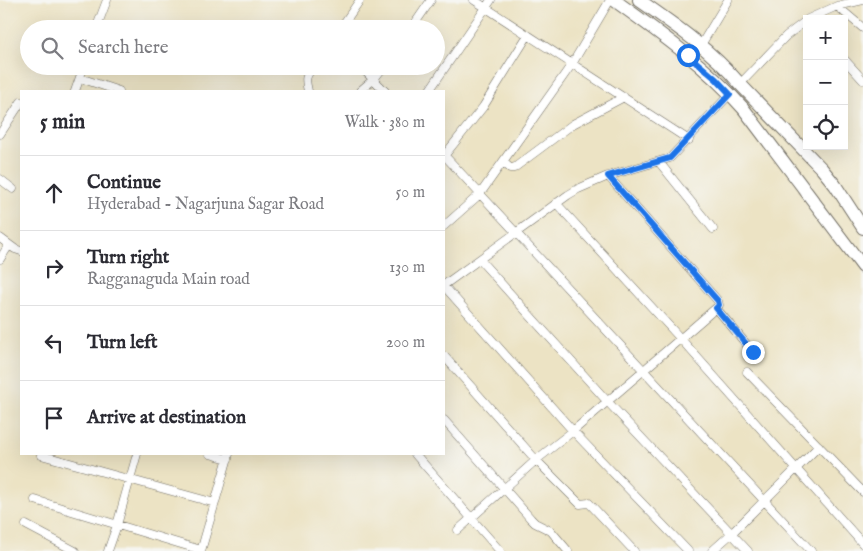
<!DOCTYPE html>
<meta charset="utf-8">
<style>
:root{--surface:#fff;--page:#f2f2f3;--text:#2b2b33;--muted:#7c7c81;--line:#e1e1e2}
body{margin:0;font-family:"IM FELL English",serif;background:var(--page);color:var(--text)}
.controls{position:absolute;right:15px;top:15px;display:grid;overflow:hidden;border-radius:0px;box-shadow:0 5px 20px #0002}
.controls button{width:45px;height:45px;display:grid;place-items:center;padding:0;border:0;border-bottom:1px solid var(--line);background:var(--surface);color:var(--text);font:25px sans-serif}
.stop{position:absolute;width:15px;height:15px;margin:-11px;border:4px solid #1a73e8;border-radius:50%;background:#fff}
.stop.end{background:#1a73e8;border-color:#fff;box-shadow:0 1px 5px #0008}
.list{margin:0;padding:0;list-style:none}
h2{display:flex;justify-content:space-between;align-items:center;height:65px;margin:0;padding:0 20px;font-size:21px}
h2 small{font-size:16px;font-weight:400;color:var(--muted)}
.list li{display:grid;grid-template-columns:32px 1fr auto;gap:15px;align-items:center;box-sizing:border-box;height:75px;padding:0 20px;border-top:1px solid var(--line)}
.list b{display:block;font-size:19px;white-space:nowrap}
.list p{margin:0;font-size:16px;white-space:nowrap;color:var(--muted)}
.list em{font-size:16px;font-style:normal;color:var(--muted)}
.icon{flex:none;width:28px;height:28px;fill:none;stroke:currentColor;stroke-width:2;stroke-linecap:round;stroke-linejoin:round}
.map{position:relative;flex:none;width:863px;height:551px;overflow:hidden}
.search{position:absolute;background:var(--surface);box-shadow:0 5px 20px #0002;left:20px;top:20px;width:425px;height:55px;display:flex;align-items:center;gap:12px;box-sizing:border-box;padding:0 18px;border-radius:28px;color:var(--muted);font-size:19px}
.panel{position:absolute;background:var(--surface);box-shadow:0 5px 20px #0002;left:20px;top:90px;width:425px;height:365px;border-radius:0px}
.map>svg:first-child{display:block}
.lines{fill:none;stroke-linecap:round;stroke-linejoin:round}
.minor-casing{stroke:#6f6b61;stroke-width:9}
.primary-casing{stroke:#6f6b61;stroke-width:14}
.minor{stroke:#fff;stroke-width:8}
.primary{stroke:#fff;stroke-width:12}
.route{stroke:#1a73e8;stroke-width:6}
</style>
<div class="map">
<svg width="863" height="551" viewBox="0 0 863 551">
<rect width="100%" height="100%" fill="#f6f6f2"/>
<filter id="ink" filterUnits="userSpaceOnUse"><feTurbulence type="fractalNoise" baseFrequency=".02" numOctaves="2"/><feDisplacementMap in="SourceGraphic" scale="10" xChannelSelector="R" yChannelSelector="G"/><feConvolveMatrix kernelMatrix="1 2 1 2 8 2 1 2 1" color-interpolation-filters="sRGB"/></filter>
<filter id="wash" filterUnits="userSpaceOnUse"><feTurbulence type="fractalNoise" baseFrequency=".0096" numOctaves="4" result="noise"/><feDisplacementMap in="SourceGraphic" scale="20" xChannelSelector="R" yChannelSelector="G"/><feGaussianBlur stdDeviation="1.12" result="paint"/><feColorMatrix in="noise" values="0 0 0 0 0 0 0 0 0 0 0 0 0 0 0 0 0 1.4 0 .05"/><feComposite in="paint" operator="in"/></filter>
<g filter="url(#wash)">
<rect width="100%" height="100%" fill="#ece3c4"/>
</g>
<g filter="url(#ink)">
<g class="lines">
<g class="minor-casing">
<path id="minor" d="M 474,0 L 689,140
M 837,6 L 863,28
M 808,19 L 837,6 L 863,0
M 96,29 L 107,0
M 340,29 L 360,0
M 411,29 L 431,0
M 701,45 L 728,0
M 844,59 L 863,80
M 360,66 L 385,91
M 80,78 L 119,91
M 740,84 L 786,36 L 807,20
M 75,91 L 84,66
M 308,91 C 305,78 305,78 313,66
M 360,91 L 374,79 L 384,66
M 429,91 L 491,0
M 0,134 L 21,102
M 444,155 L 811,551
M 444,156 L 483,107 L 528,35
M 503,162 L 510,168 L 514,168 L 573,124 L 624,97
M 659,162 L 713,229
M 608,176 L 718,301 L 719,305 L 716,308 L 753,352
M 0,179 L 13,189
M 556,203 L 680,338 L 863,544
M 444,226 L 480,194 L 572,64 L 610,0
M 0,238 L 15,249 L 21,251
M 0,259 L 9,245
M 480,260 L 607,401 L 748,551
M 444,285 L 568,195 L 578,189 L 608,176 L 670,158 L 730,94
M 444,286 L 573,431 L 688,551
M 444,356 L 536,460 L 580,504 L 589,503 L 634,551
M 747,372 L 863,492
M 444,420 L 531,519 L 535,523 L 551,531 L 568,551
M 210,454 L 228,459
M 415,454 L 500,551
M 41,455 L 215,503
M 35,500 L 201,550
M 26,525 L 75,551
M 458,530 L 536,460 L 573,431 L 716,308
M 108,551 L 117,525 L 137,454
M 201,551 L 229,454
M 712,551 L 731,534 L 819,446"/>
</g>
<g class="primary-casing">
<path id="primary" d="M 614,0 C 660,33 706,66 743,108 L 863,267
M 639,0 C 675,25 711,50 740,84 L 822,169 L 835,185 L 863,228"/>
</g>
<use href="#minor" class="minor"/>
<use href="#primary" class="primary"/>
</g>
</g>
<g class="lines" filter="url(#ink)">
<path class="route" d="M 688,55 L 716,79 L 730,94 L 670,158 L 608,176 L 718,301 L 719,305 L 716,308 L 753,352"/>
</g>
</svg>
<div class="controls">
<button>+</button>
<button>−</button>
<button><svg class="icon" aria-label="locate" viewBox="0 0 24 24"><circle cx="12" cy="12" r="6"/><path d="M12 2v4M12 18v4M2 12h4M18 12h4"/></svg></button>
</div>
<div class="stop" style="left:688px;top:55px"></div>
<div class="stop end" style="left:753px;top:352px"></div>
<div class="search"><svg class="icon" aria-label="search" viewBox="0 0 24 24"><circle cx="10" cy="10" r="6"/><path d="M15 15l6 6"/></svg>Search here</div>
<section class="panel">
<h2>5 min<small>Walk · 380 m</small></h2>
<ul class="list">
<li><svg class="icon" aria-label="ahead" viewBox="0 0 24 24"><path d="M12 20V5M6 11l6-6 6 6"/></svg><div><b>Continue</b><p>Hyderabad - Nagarjuna Sagar Road</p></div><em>50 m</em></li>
<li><svg class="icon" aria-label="right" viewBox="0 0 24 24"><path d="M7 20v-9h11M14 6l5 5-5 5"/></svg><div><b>Turn right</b><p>Ragganaguda Main road</p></div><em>130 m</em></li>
<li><svg class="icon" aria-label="left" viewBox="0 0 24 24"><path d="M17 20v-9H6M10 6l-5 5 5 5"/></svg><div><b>Turn left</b></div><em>200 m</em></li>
<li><svg class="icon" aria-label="arrive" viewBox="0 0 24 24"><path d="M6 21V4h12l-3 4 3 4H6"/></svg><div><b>Arrive at destination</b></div></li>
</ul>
</section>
</div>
